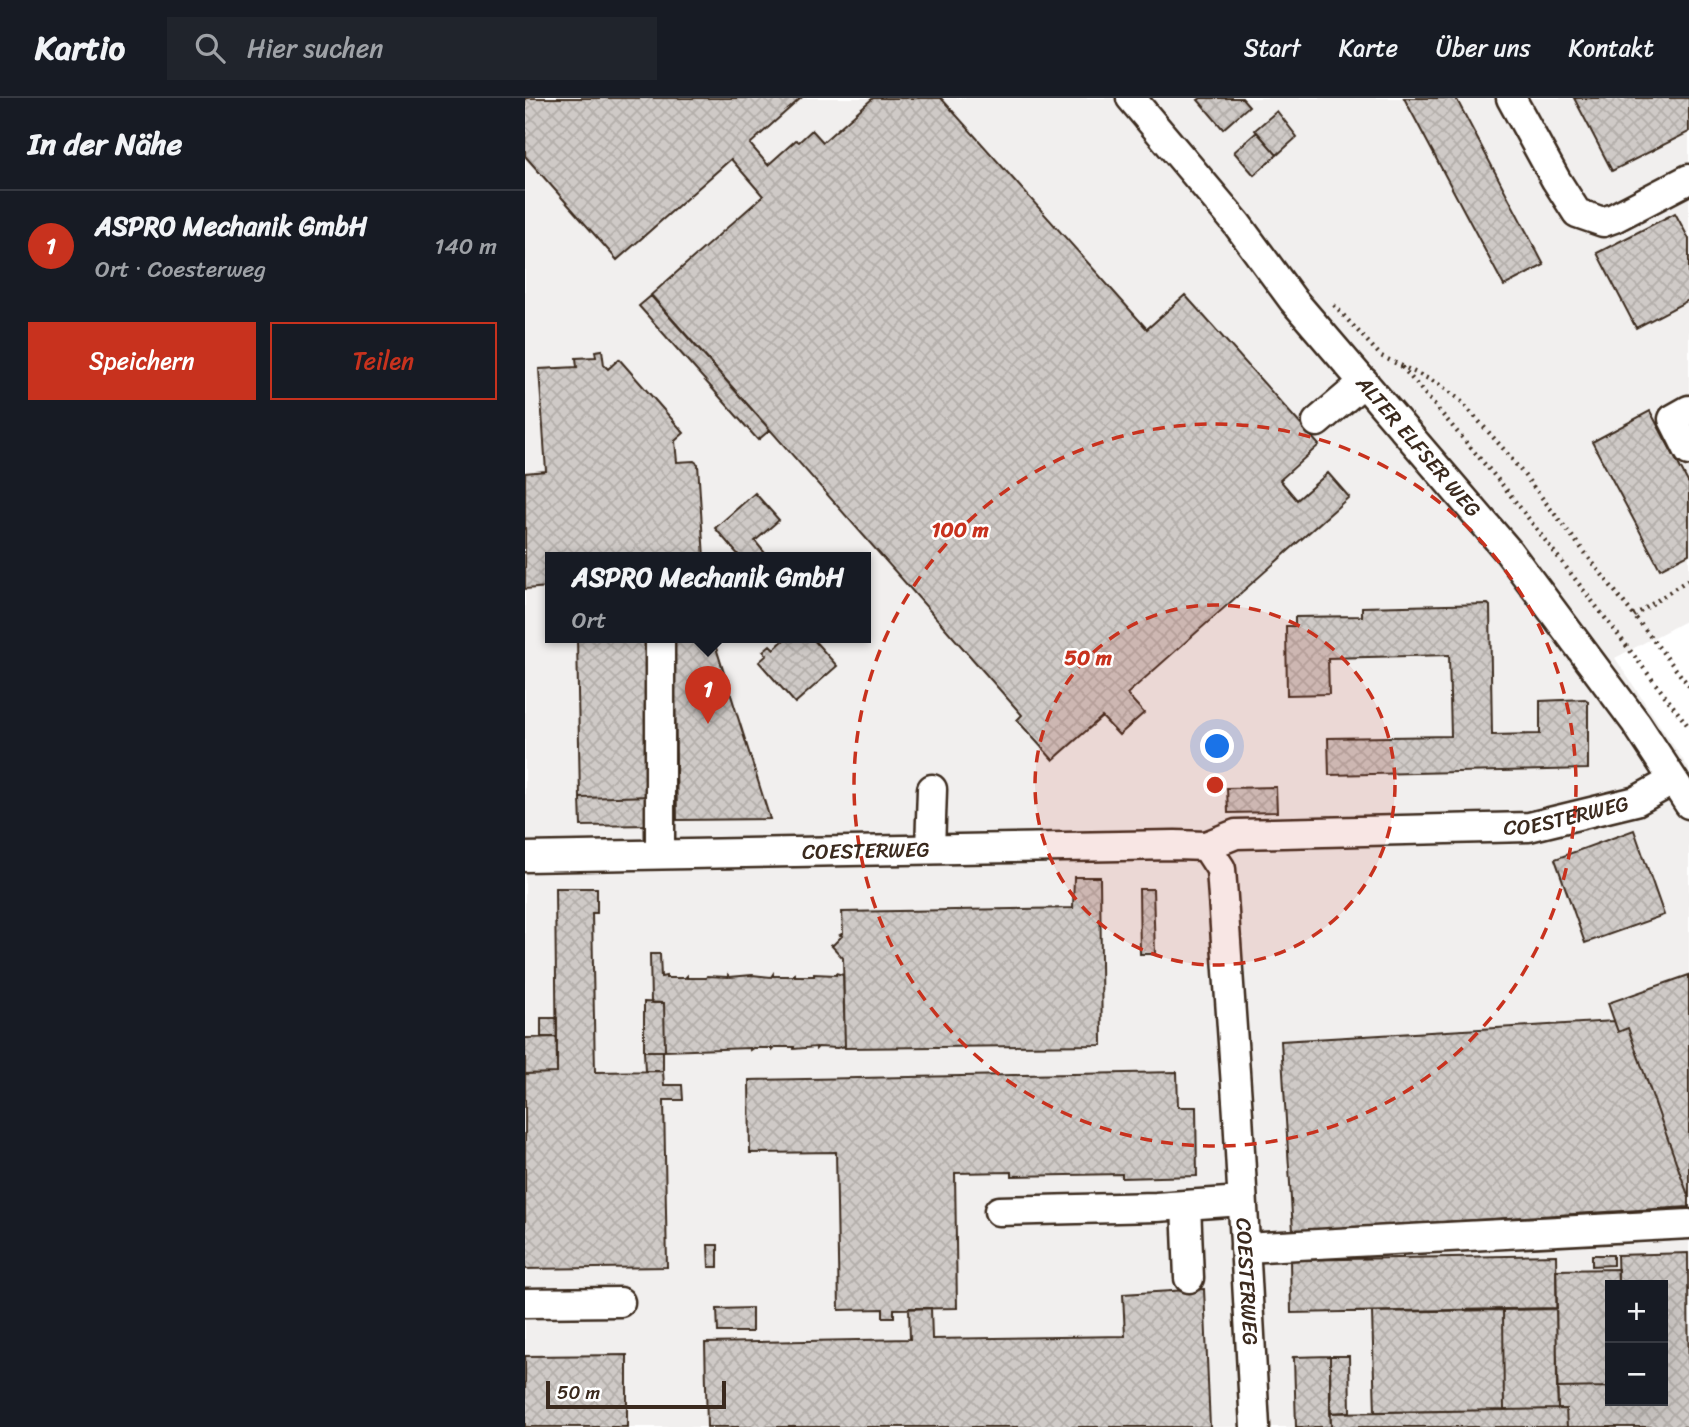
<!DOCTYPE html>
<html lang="de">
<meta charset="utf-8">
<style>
:root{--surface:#171b24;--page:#20242c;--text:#f1f3f6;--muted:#9ea1a6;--line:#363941;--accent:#c8321e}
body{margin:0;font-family:Sriracha,sans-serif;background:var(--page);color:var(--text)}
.controls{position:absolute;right:21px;bottom:21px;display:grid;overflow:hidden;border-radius:0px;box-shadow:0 7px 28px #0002}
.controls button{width:63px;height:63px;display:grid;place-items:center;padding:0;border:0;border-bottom:2px solid var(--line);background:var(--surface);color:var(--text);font:35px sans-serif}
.scale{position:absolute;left:21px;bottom:18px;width:180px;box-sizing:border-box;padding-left:7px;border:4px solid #3b2a1e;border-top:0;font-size:19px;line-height:24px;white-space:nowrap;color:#3b2a1e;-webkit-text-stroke:5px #fff;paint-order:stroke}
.you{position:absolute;left:693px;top:649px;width:24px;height:24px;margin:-18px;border:5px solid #fff;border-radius:50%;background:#1a73e8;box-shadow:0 0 0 10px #1a73e833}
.badge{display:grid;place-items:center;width:46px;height:46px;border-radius:50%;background:var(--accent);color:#fff;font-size:23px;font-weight:700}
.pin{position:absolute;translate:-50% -58px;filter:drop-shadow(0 2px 4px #0008)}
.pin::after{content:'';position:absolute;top:37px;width:24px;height:21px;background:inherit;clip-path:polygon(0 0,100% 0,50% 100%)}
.popup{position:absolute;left:20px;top:454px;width:326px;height:91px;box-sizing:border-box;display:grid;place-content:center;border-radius:0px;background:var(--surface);filter:drop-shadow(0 2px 5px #0005);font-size:23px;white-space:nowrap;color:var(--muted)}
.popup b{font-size:26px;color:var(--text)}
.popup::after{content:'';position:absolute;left:50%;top:100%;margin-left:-14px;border:14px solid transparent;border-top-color:var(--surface)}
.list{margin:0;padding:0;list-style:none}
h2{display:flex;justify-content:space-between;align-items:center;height:91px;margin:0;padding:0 28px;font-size:30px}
h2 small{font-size:23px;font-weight:400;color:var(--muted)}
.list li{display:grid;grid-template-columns:46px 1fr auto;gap:21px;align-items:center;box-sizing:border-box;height:112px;padding:0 28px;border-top:2px solid var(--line)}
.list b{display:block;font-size:26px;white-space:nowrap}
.list p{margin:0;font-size:23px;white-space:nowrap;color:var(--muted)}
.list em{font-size:23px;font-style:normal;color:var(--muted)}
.actions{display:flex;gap:14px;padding:21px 28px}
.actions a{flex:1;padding:16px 0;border:2px solid var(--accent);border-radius:0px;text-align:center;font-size:24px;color:var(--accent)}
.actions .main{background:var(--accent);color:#fff}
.icon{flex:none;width:38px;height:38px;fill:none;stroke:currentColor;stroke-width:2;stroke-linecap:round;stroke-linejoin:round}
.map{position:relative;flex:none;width:1164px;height:1329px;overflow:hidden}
header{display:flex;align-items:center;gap:42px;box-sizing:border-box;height:98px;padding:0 35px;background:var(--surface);border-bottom:2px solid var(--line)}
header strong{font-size:33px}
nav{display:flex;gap:38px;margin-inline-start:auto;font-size:24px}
.search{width:490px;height:63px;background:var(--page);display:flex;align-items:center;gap:18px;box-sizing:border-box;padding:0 24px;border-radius:0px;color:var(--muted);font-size:26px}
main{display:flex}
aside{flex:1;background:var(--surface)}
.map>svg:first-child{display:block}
.built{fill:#f1efee;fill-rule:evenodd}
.building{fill:url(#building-cross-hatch);stroke:#3b2a1e;stroke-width:2}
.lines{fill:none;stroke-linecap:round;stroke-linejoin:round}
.minor-casing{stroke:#3b2a1e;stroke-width:33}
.path{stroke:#3b2a1e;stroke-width:4.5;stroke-dasharray:2 5;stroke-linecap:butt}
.minor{stroke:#fff;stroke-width:28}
.ring{fill:none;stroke:#c8321e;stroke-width:3.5;stroke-dasharray:12 9}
.labels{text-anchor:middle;stroke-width:5;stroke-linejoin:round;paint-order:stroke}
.street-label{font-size:21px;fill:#3b2a1e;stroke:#fff}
.centre{fill:#c8321e;stroke:#fff;stroke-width:3.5}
.ring-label{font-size:21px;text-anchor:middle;font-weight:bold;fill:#c8321e;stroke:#fff;stroke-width:5;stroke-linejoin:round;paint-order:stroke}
</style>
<header>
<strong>Kartio</strong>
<div class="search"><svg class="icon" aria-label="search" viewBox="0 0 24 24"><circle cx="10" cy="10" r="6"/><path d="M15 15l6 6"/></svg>Hier suchen</div>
<nav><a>Start</a><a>Karte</a><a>Über uns</a><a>Kontakt</a></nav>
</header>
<main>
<aside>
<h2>In der Nähe<small></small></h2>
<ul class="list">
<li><span class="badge">1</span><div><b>ASPRO Mechanik GmbH</b><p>Ort · Coesterweg</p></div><em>140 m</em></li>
</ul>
<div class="actions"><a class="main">Speichern</a><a>Teilen</a></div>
</aside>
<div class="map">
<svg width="1164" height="1329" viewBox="0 0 1164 1329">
<defs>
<pattern id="building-cross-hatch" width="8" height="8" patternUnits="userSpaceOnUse" patternTransform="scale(1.75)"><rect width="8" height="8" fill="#cfcac7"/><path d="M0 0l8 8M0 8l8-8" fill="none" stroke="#b3aeaa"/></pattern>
</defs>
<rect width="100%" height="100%" fill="#fff"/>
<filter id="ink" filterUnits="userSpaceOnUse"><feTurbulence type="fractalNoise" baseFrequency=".0143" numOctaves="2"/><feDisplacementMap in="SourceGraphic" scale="14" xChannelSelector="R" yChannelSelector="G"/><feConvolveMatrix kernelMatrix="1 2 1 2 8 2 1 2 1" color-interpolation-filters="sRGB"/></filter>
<g filter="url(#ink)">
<path class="built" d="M 0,0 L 1164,0 L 1164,521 L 1090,560 L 1164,671 L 1164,1329 L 0,1329 ZM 25,460 L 340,460 L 340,540 L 25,540 ZM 1085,1187 L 1138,1187 L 1138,1303 L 1085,1303 Z"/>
<path class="building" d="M 0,0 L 276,0 L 225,46 L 243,67 L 271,42 L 274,44 L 287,32 L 298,44 L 348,0 L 416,0 L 622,231 L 660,197 L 794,347 L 755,382 L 772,402 L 803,375 L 824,399 L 602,596 L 619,615 L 594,637 L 577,619 L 528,662 L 492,622 L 497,617 L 126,197 L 238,98 L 206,61 L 92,162 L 0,58 Z
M 676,0 L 717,0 L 724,8 L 698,31 L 673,2 Z
M 879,0 L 931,0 L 1019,167 L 979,188 Z
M 1049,0 L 1164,0 L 1164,34 L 1087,73 Z
M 752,13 L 772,39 L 752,57 L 730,32 Z
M 732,34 L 752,57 L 729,77 L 709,54 Z
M 1150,115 L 1164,141 L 1164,202 L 1111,230 L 1072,155 Z
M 126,198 L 245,332 L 233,342 L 114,208 Z
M 77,252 L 79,267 L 83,271 L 94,261 L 159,335 L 150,343 L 152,364 L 169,363 L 173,366 L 179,460 L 25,460 L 24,489 L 0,491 L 0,375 L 21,373 L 14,271 L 52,269 L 51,260 L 71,259 L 70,253 Z
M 1125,313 L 1164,386 L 1164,456 L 1135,471 L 1067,344 Z
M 230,395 L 254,422 L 230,443 L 244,460 L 216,460 L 190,430 Z
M 963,506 L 965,508 L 967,637 L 1015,636 L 1015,603 L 1060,601 L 1063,603 L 1063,671 L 804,677 L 803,640 L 926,638 L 924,557 L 803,560 L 804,596 L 762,597 L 761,528 L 770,528 L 770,519 L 837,518 L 837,509 Z
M 52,540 L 125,540 L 128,698 L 55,700 Z
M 149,540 L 188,540 L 245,721 L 152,722 Z
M 261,540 L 287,540 L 312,568 L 270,605 L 234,564 L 242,557 L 238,553 L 245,547 L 249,551 Z
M 751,689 L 752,714 L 703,715 L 702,690 Z
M 128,698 L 129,727 L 56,728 L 55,700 Z
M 1109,732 L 1139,817 L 1060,845 L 1030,761 Z
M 549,779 L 575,779 L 577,947 L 320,950 L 318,860 L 305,846 L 308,847 L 317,838 L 315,837 L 318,835 L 317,814 L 548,810 Z
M 30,790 L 72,790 L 72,815 L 67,815 L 70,974 L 138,973 L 139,987 L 157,987 L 158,1002 L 139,1002 L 142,1169 L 0,1171 L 0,976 L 32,975 Z
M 614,791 L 628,791 L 630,856 L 615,856 Z
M 125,856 L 135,856 L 136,879 L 141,878 L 141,880 L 160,880 L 162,878 L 162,880 L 181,880 L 182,878 L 203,879 L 203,877 L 205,879 L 227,877 L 246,879 L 248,876 L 248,878 L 267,878 L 270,876 L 270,878 L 289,878 L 289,876 L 311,877 L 311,875 L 318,877 L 320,948 L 312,950 L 293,949 L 291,951 L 291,949 L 269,951 L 269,949 L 250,949 L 247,952 L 247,950 L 228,950 L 225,952 L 225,950 L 140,953 L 139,905 L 126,905 Z
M 1164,877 L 1164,1100 L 1103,930 L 1093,934 L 1083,905 Z
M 119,904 L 139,905 L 140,953 L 119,953 Z
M 16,920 L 32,920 L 32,939 L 16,939 Z
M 1089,923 L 1093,934 L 1103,930 L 1164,1100 L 1164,1109 L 768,1133 L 756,943 Z
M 32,939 L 32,975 L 0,976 L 0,940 Z
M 119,953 L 138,953 L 138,973 L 120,973 Z
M 652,974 L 653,1009 L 671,1009 L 672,1078 L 597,1080 L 597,1076 L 487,1078 L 487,1074 L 430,1075 L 432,1210 L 369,1211 L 369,1219 L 358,1219 L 358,1211 L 314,1212 L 311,1054 L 225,1055 L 224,982 Z
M 183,1147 L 193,1147 L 193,1169 L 184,1169 Z
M 1163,1155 L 1164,1329 L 1042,1329 L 1041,1311 L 1033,1311 L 1032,1290 L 1085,1289 L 1085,1303 L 1138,1303 L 1138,1187 L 1093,1187 L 1092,1157 Z
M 1031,1157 L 1032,1210 L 766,1215 L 765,1162 Z
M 1067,1157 L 1088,1157 L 1088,1167 L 1067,1168 Z
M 1093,1171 L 1093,1187 L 1085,1187 L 1085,1289 L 1032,1290 L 1031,1172 Z
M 679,1191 L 685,1329 L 182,1329 L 180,1245 L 385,1241 L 384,1210 L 406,1210 L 407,1241 L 600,1238 L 598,1196 Z
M 227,1210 L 227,1234 L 193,1234 L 192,1211 Z
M 1031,1211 L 1033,1311 L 979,1312 L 978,1212 Z
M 978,1212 L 979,1312 L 850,1314 L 847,1214 Z
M 102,1257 L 102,1329 L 0,1329 L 0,1258 Z
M 805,1258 L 824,1258 L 825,1314 L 805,1315 Z
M 805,1258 L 806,1329 L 771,1329 L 769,1260 L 767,1259 Z
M 1041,1311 L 1042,1329 L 806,1329 L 805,1315 Z"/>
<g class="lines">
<g class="minor-casing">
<g id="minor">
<path id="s1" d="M 606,0 L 712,126 L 768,202 L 983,453 L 1111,625 L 1164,706"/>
<path d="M 986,0 L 1031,82 L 1052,115 L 1078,124 L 1089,120 L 1164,81"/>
<path d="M 1164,312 L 1148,321 L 1164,353"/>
<path d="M 792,324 L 839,284"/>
<path d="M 135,540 L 135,756"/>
<path id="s2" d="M 681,748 L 696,771 L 713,1017 L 730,1329"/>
<path d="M 405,751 L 407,691"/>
<path id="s3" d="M 0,759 L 650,747 L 681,748 L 711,736 L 1004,729 L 1111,703 L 1147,683"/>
<path d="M 661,1107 L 664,1180"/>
<path d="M 474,1113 L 631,1109 L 717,1103"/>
<path d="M 720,1150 L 1164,1126"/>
<path d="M 0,1205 L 95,1204"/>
</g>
</g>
<path class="path" d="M 809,207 L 856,258 L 912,285 L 935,302 L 982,355 L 1164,588
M 877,269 L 980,390 L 1164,629
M 1109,518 L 1164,481"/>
<use href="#minor" class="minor"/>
</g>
</g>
<circle cx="690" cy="687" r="180" fill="#c8321e" fill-opacity=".12"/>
<g class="ring">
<circle cx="690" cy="687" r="180"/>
<circle cx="690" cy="687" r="361"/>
</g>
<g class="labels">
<g class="street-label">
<text dy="7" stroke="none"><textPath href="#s1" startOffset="452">ALTER ELFSER WEG</textPath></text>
<text dy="7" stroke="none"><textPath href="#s3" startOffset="1045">COESTERWEG</textPath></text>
<text dy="7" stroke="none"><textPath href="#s3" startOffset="341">COESTERWEG</textPath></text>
<text dy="7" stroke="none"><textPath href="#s2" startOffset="441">COESTERWEG</textPath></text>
</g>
</g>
<circle cx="690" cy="687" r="10" class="centre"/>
<g class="ring-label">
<text x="435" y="439">100 m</text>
<text x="563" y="567">50 m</text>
</g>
</svg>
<div class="controls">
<button>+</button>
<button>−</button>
</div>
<div class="scale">50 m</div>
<div class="you"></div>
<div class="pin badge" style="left:183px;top:626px">1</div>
<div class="popup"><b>ASPRO Mechanik GmbH</b>Ort</div>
</div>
</main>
